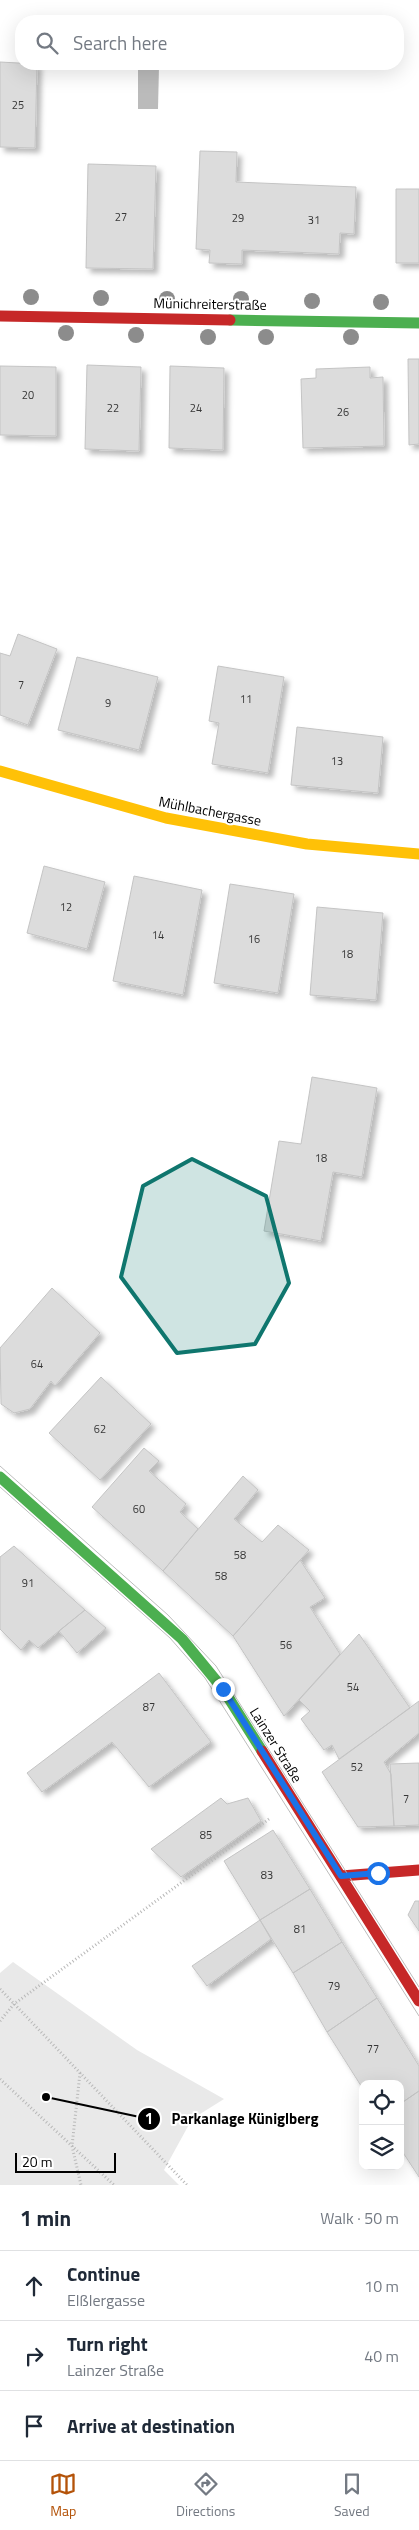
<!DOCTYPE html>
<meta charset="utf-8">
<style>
:root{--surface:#fff;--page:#f6f6f7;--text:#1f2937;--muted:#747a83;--line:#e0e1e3;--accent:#b45309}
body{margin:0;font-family:"Titillium Web",sans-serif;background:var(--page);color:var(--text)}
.controls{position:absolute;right:15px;bottom:15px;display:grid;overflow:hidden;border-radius:10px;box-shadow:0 5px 20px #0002}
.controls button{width:45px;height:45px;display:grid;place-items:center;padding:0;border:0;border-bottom:1px solid var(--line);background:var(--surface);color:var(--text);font:25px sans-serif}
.scale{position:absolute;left:15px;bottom:12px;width:101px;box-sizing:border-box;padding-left:5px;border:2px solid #000;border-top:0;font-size:14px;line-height:18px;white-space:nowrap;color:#000;-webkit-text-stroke:4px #fff;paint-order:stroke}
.stop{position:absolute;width:15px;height:15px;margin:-11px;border:4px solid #1a73e8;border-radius:50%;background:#fff}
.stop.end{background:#1a73e8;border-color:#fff;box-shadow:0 1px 5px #0008}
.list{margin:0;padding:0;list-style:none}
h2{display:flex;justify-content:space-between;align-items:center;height:65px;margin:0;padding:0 20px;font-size:21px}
h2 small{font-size:16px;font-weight:400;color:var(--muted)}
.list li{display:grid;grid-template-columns:32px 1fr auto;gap:15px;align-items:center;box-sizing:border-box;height:70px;padding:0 20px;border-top:1px solid var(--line)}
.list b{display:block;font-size:19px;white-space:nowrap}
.list p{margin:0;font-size:16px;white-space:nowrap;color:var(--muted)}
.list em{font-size:16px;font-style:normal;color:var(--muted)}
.icon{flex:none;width:28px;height:28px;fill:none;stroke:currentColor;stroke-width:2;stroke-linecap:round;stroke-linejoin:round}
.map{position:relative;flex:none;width:419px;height:2185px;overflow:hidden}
.search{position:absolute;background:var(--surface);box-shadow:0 5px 20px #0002;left:15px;right:15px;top:15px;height:55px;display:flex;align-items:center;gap:12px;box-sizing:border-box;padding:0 18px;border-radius:20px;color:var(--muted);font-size:19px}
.sheet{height:275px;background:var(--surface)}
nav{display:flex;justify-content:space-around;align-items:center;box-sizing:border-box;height:70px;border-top:1px solid var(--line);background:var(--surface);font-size:14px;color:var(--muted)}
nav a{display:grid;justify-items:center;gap:2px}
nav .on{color:var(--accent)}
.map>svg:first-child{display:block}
.green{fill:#e9e9e9}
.water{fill:#bbb}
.building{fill:#dcdcdc;stroke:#c4c4c4;filter:url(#shadow)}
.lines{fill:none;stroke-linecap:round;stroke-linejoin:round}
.path{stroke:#b8b8b8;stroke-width:3;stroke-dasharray:1 2.5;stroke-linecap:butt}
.fast{stroke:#4caf50;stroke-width:11}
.slow{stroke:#ffc107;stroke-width:11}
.jam{stroke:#c62828;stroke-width:11}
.tram{stroke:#bdbdbd;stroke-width:1}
.tree{fill:#8c8c8c}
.route{stroke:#1a73e8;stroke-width:6}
.marked{fill:#0f766e;fill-opacity:0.2;stroke:#0f766e;stroke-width:4;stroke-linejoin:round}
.labels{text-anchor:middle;stroke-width:4;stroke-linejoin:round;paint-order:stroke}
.number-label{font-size:11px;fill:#373737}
.street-label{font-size:14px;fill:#000;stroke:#fff}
.leader{fill:none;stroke:#000;stroke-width:2}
.callout-dot{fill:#000;stroke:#fff;stroke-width:2}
.mark-label{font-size:15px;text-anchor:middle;font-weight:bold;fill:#fff}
.callout-label{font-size:15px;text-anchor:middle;font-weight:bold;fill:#000;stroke:#fff;stroke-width:4;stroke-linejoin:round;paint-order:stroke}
</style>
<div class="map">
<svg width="419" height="2185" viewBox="0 0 419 2185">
<defs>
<filter id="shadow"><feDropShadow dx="4.5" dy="4.5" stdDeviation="2.5" flood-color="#0004"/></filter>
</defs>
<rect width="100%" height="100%" fill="#fff"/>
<path class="green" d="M 13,1962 L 137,2050 L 224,2099 L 192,2119 L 164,2170 L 179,2185 L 0,2185 L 0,1973 Z"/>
<path class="water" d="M 138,65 L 159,66 L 158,109 L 138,109 Z"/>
<path class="building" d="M 0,62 L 37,64 L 35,148 L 0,147 Z
M 200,151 L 237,152 L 236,182 L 356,187 L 354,234 L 340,233 L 339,254 L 242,250 L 242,264 L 209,263 L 210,250 L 196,249 Z
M 88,164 L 156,166 L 153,269 L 86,268 Z
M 396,189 L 419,189 L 419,263 L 396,263 Z
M 408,359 L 419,359 L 419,444 L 409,445 Z
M 87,365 L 141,367 L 139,451 L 85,449 Z
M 0,366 L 56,367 L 56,436 L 0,435 Z
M 170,366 L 224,368 L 223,450 L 169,448 Z
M 370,367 L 370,378 L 383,377 L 384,446 L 303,448 L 301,379 L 316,378 L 316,369 Z
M 18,634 L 57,649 L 28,725 L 0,715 L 0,653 L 10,656 Z
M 77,657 L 158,677 L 139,750 L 58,730 Z
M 218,666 L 284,677 L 268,773 L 212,764 L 219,723 L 209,721 Z
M 297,727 L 383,737 L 378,793 L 291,785 Z
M 44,866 L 105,882 L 87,949 L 27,933 Z
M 134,876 L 202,890 L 183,995 L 113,981 Z
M 230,884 L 294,894 L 278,993 L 214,983 Z
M 317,907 L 383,913 L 376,1000 L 310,995 Z
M 312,1077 L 377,1088 L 362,1177 L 333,1172 L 321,1241 L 264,1231 L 279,1141 L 301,1144 Z
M 52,1288 L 100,1333 L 55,1386 L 51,1381 L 30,1409 L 14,1413 L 1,1404 L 0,1348 Z
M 101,1377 L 151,1424 L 100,1480 L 49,1433 Z
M 144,1448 L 159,1461 L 149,1471 L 186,1504 L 180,1512 L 198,1529 L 163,1571 L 92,1507 Z
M 243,1476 L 258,1490 L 234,1519 L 262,1542 L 278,1525 L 309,1550 L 233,1636 L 163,1571 Z
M 14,1546 L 85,1610 L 38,1648 L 29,1640 L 21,1650 L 0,1629 L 0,1557 Z
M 300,1560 L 325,1598 L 310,1607 L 340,1654 L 284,1716 L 233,1636 Z
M 85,1610 L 106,1628 L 77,1653 L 59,1631 Z
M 359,1634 L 410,1708 L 339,1759 L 332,1745 L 324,1750 L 301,1719 L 310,1711 L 299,1700 Z
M 159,1673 L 211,1742 L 149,1787 L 112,1742 L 42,1792 L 27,1773 Z
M 419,1701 L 419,1733 L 384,1762 L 391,1774 L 394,1826 L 358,1827 L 322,1772 Z
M 419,1763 L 419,1825 L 394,1826 L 390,1764 Z
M 221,1798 L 227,1804 L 248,1798 L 261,1821 L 181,1877 L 151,1849 Z
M 273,1830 L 310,1889 L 260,1920 L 224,1861 Z
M 310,1889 L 342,1942 L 293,1973 L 260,1920 Z
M 415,1901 L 419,1901 L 419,1931 L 408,1915 Z
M 260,1920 L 271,1939 L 207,1986 L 192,1966 Z
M 342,1942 L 377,1998 L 327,2032 L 293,1973 Z
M 377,1998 L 419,2066 L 419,2091 L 400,2104 L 400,2084 L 363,2084 L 363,2089 L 327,2032 Z
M 419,2091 L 419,2177 L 400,2148 L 400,2104 Z"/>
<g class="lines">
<path class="path" d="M 0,1989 L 187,2185
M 0,2021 L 14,2004 L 269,1819
M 80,2073 L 72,2146 L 81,2185
M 0,2079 L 114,2185"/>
<path class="fast" d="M 230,320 L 419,323
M 0,1477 L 182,1639 L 223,1689 L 262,1751"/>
<path class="slow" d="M 0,771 L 166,818 L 307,844 L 419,854"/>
<path class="jam" d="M 0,316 L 230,320
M 262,1751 L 419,2001
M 341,1876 L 419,1870"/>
<path class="tram" d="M 0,1466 L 168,1615 L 216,1666 L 419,1987
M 0,1487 L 170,1638 L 205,1678 L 419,2016"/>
</g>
<g class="tree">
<circle cx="31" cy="297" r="8"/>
<circle cx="101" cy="298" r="8"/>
<circle cx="167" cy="299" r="8"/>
<circle cx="241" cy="299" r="8"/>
<circle cx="312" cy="301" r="8"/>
<circle cx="381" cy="302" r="8"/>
<circle cx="66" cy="333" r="8"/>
<circle cx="136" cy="335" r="8"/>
<circle cx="208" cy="337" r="8"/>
<circle cx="266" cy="337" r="8"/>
<circle cx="351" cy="337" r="8"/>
</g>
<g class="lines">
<path class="route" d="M 223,1689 L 341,1876 L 378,1873"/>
</g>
<path class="marked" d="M 192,1159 L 266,1196 L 289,1283 L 255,1344 L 177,1353 L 121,1277 L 143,1186 Z"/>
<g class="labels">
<g class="number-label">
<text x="18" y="109">25</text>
<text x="121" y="221">27</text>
<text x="238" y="222">29</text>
<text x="314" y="224">31</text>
<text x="28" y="399">20</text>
<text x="113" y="412">22</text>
<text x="196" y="412">24</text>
<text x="343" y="416">26</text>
<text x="21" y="689">7</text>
<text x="246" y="703">11</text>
<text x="108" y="707">9</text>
<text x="337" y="765">13</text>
<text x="66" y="911">12</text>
<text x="158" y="939">14</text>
<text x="254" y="943">16</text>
<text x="347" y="958">18</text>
<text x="321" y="1162">18</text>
<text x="37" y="1368">64</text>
<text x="100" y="1433">62</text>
<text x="139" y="1513">60</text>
<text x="240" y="1559">58</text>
<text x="221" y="1580">58</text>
<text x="28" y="1587">91</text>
<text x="286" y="1649">56</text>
<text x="353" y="1691">54</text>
<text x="149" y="1711">87</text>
<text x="357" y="1771">52</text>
<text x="406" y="1803">7</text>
<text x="206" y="1839">85</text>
<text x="267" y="1879">83</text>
<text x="300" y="1933">81</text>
<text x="334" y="1990">79</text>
<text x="373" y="2053">77</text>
</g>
<g class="street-label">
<text transform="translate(210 304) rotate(1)" y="5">Münichreiterstraße</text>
<text transform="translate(210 811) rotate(11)" y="5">Mühlbachergasse</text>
<text transform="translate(276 1745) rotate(58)" y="5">Lainzer Straße</text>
</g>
</g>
<path class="leader" d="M46 2097L149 2119"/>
<g class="callout-dot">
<circle cx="46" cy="2097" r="5"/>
<circle cx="149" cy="2119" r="12"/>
</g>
<g class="mark-label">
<text x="149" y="2124">1</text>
</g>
<g class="callout-label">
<text x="245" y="2124">Parkanlage Küniglberg</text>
</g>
</svg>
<div class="controls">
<button><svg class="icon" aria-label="locate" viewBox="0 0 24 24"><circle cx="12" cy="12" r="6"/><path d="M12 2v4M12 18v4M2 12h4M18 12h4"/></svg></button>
<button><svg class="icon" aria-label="layers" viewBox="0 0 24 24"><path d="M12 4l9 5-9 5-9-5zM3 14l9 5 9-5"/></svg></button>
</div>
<div class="scale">20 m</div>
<div class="stop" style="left:378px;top:1873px"></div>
<div class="stop end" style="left:223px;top:1689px"></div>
<div class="search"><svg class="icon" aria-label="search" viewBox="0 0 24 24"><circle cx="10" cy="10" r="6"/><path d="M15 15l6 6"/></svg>Search here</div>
</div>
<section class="sheet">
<h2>1 min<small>Walk · 50 m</small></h2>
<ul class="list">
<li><svg class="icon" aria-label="ahead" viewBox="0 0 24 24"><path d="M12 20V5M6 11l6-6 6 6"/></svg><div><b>Continue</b><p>Elßlergasse</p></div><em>10 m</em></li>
<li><svg class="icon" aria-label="right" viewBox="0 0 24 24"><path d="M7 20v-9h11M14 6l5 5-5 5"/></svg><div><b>Turn right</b><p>Lainzer Straße</p></div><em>40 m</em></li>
<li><svg class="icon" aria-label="arrive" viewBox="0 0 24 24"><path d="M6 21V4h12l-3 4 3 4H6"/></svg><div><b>Arrive at destination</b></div></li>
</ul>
</section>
<nav>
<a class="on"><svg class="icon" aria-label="map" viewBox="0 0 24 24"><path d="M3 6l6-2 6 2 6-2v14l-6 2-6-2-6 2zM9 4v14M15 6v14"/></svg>Map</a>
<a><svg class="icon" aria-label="directions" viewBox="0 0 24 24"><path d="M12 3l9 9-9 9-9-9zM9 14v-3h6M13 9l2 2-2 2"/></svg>Directions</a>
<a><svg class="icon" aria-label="saved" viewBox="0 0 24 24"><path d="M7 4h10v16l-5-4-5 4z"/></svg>Saved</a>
</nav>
